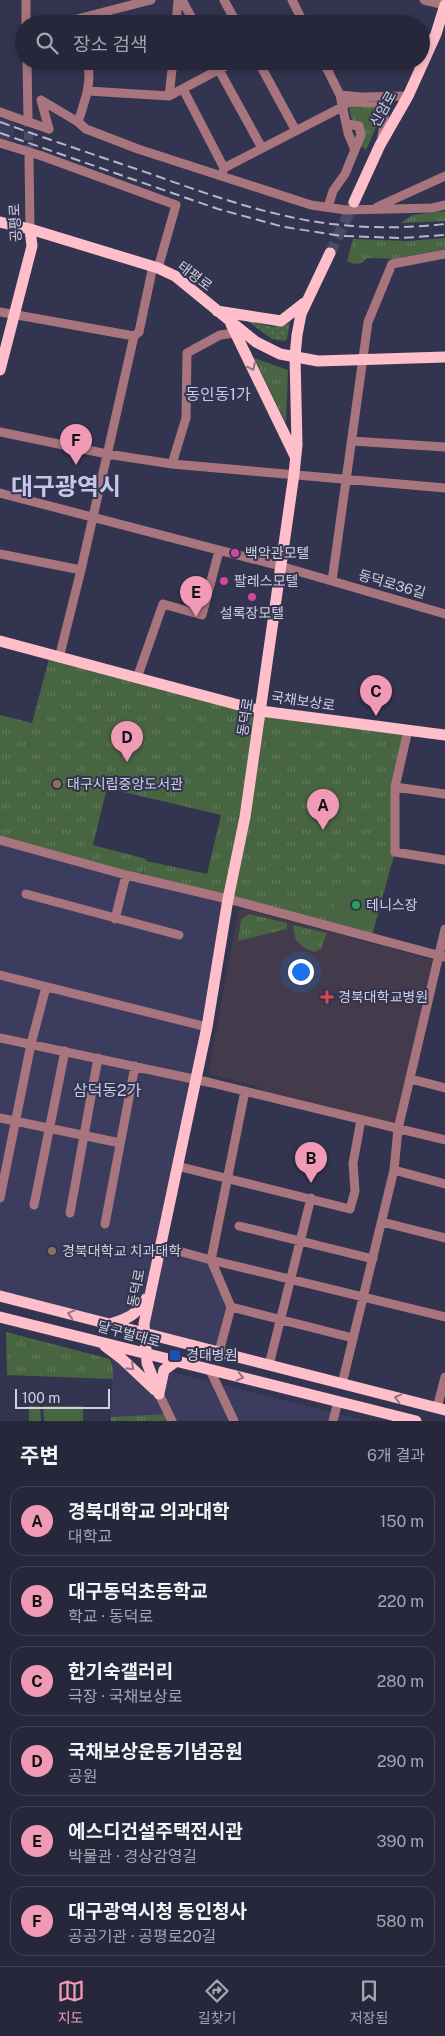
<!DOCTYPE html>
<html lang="ko">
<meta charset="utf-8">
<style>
:root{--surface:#26273b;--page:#2e2f42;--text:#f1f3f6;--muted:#a4a5af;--line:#424455;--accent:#f09ab6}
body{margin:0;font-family:"Public Sans","Noto Sans KR",sans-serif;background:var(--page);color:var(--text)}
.scale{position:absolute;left:15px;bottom:12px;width:95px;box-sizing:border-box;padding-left:5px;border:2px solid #cfd0e1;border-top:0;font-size:14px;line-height:18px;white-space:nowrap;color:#cfd0e1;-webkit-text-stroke:4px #33344f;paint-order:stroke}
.you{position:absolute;left:300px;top:971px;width:18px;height:18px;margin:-12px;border:4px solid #fff;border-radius:50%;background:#1a73e8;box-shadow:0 0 0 8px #1a73e833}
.badge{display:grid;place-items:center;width:32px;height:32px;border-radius:50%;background:var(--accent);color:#111;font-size:16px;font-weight:700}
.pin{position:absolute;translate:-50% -41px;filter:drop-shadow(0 1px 2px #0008)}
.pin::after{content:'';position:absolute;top:26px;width:18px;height:15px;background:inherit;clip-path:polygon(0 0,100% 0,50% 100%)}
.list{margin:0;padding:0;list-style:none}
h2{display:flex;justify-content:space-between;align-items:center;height:65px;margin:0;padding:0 20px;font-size:21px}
h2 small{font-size:16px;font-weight:400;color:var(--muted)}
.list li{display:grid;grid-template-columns:32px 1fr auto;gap:15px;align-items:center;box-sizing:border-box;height:70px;margin:0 10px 10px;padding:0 10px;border:1px solid var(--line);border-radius:15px}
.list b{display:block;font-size:19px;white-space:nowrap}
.list p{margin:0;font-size:16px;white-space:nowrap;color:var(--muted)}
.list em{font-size:16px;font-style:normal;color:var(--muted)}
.icon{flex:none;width:28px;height:28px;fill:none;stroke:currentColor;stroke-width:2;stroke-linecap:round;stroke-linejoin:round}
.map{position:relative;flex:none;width:445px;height:1421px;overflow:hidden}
.search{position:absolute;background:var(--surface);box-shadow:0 2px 8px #0003;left:15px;right:15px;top:15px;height:55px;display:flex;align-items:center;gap:12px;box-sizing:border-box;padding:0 18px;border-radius:28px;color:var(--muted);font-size:19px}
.sheet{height:545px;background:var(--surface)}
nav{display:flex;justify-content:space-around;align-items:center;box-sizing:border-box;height:70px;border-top:1px solid var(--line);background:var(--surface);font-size:14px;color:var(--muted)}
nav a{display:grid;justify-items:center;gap:2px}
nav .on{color:var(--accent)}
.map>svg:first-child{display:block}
.built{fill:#3c3d5e}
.medical{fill:#433a4b}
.grass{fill:url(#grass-tufts);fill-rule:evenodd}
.garden{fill:url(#garden-dots)}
.pitch{fill:#486542}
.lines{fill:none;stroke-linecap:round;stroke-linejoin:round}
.minor-tunnel{stroke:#4a4b65;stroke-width:9;stroke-dasharray:9 4.5;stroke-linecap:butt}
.major-tunnel{stroke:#4a4b65;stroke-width:11;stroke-dasharray:11 5.5;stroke-linecap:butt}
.minor{stroke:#a8747e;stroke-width:9}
.major{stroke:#febeca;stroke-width:11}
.rail{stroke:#b6b7ca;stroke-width:2;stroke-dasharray:10 5;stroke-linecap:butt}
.minor-bridge{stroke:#a8747e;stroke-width:9}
.oneway{stroke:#8e7286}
.hotel-dot{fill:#d1479c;stroke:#33344f;stroke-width:2}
.education-dot{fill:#8d6e63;stroke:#33344f;stroke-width:2}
.leisure-dot{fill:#2e9e5b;stroke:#33344f;stroke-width:2}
.health-dot{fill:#e0444e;stroke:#33344f;stroke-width:2}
.transit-dot{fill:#1a4fb4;stroke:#33344f;stroke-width:2}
.labels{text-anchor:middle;stroke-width:4;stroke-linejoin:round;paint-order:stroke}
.street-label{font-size:14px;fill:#cfd0e1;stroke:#33344f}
.poi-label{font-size:14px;fill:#cfd0e1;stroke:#33344f;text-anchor:start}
.quarter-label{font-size:16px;fill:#c5c7e9;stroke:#33344f}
.town-label{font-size:24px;font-weight:bold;fill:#c5c7e9;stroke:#33344f}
</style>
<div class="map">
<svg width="445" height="1421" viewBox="0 0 445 1421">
<defs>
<pattern id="grass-tufts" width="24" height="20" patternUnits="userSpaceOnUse" patternTransform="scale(1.25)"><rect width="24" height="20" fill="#486542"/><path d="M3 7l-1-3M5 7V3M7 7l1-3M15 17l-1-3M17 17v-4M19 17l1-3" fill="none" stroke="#617a5d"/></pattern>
<pattern id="garden-dots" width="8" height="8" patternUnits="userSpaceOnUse" patternTransform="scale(1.25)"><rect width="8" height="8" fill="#486542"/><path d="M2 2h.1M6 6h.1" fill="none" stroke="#617a5d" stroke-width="1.8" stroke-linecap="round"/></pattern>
</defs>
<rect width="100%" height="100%" fill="#33344f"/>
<path class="built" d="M 0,118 L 15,124 L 12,142 L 0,139 Z
M 0,838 L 228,899 L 160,1245 L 211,1260 L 231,1307 L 219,1352 L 145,1334 L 141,1307 L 109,1324 L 0,1296 Z
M 113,1351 L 150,1383 L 164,1370 L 366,1421 L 147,1421 L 111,1417 Z"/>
<path class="medical" d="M 242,908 L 441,962 L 394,1127 L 265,1093 L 259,1087 L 208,1074 L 238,911 Z"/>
<path class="grass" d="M 347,102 L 371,106 L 380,110 L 377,125 L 366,150 L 359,144 Z
M 445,211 L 445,221 L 401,223 L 413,215 Z
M 445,238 L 445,249 L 395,259 L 367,258 L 362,263 L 354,264 L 347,261 L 353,239 L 408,241 Z
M 254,358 L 288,370 L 286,423 Z
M 50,655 L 261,711 L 408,730 L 395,787 L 395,852 L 371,939 L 142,879 L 144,869 L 140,878 L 0,839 L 0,715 L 32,723 ZM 107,788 L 221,815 L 207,874 L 146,861 L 146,859 L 93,845 Z
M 249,914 L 287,923 L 287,929 L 238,941 L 241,920 Z
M 293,925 L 327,933 L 321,949 L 314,952 C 299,946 294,942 293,925 Z
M 6,1332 L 110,1359 L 113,1368 L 113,1379 L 7,1375 Z
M 167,1414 L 171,1421 L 111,1421 L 111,1417 Z"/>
<path class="garden" d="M 246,320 C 259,323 279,332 290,322 L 287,339 L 284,341 L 272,339 Z"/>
<path class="pitch" d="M 342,883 L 381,893 L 372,928 L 331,917 L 339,886 Z
M 29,1406 L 40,1406 L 41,1421 L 29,1421 Z
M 43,1406 L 83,1406 L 83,1421 L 44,1421 Z"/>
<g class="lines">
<path class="minor-tunnel" d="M 28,118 L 29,157"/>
<path class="major-tunnel" d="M 330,253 L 354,202"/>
<path class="minor" d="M 26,0 L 26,24
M 182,0 L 195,24
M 224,0 L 237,24
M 292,0 L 304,24
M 424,0 L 445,5
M 26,23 L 73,20 L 151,0
M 176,24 L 178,0
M 27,61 L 28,118
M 214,61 L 262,148
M 258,61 L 296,131
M 323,61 L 340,95 L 348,133 L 355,150
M 183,89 L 224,168
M 88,91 L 169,96 L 235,61
M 340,95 L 361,97 L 408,96
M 341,95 L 347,102 C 380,103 389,98 382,136
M 169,96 L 173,61
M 41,100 L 78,122 L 86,129 L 138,149 L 311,205 L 346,210 L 432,208 L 445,205
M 41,100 L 49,129
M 0,112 L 11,116
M 78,122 C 84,103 93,82 87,61
M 0,143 L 13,147
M 42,156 L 176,205 L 158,268
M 29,157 L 30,229
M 222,176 L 224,168 L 344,106
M 328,207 L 333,191 L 345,174 L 361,135 L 359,126 L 347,124
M 377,207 L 445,176
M 0,312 L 134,336
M 0,432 L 107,454 L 172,464 L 445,488
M 352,441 L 445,447
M 172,464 L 186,418 L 187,353 L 220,335 L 235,333
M 0,493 L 280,566 L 445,614
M 0,554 L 81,570 L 134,336 L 139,332 L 153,266
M 332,581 L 368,322 L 392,264 L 445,254
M 59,658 L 81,570
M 137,678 L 163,604 L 202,615 L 219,551
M 408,730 L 395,787 L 395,852 L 445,860
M 395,787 L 445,794
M 0,840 L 126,875 L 228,899 L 444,957
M 26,894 L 179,935
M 115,919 L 126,875
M 0,975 L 207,1027
M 0,1038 L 212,1083 L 445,1140
M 411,1079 L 445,1088
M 0,1118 L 120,1143
M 177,1166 L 350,1209 L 355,1191 L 353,1163 L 361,1120
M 394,1170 L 445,1184
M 0,1198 L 31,1044 L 46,987
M 34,1205 L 65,1051
M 70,1213 L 98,1058
M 382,1222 L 445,1238
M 105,1224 L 135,1066
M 239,1226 L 373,1259
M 160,1246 L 211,1260 L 445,1317
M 231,1307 L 353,1338
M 219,1352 L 231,1307 L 211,1260 L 245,1091
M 269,1365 L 311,1198
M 210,1370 L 234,1421
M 342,1384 L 394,1170 L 398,1129 L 445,929
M 159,1394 L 172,1421
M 437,1408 L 445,1377
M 333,1421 L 338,1401"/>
<path class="major" d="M 354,202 L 380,145 L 408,96 L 436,34 L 445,5
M 0,222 L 30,229 L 158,268 L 175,276 L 256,342 L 280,354 L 318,361 L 445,357
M 217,311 L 281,321 L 304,303
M 231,324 L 295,456
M 0,370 L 32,246 L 30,229
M 0,641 L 261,711 L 445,735
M 0,1296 L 445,1410
M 0,1317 L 416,1421
M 110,1324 C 129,1318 135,1316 146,1299
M 105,1346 L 121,1358 L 155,1390
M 159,1393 L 164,1370 L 175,1362
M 159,1394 L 147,1363 L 144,1324 L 207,1027 L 228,899 L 245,817 L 294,474 L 297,445 L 295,356 L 297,335 L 301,314 L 330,253"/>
<path class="rail" d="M 0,122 C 50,140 101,157 151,174 C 196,190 240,206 286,216 C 338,228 392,230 445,224
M 0,133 L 218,209 L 284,227 L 343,236 L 402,238 L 445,235"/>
<path class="minor-bridge" d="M 11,116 L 49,129
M 13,147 L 42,156"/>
</g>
<defs><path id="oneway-chevron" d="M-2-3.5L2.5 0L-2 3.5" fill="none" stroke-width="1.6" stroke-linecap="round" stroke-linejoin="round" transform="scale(1.25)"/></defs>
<g class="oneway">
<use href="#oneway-chevron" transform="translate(252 367) rotate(64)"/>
<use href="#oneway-chevron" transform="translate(71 1314) rotate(-165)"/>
<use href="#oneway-chevron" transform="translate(131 1367) rotate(42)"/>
<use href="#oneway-chevron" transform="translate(240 1377) rotate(13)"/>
<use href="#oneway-chevron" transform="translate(398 1398) rotate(-166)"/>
</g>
<g class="hotel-dot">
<circle cx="235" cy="553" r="5"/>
<circle cx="224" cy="581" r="5"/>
<circle cx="252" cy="597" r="5"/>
</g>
<g class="education-dot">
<circle cx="57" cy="784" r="5"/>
<circle cx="52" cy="1251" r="5"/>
</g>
<circle class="leisure-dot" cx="356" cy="905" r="5"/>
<path class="health-dot" d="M324.5 989.5h5v5h5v5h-5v5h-5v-5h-5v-5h5z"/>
<rect class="transit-dot" x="169" y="1349" width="12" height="12" rx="2.5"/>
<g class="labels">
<g class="street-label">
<text transform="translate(383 109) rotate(-61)" y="5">신암로</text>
<text transform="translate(15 223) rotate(-93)" y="5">공평로</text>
<text transform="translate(195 276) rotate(37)" y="5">태평로</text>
<text transform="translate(392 584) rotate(16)" y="5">동덕로36길</text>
<text transform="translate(303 701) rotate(8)" y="5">국채보상로</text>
<text transform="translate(245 717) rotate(-81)" y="5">동덕로</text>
<text transform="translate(136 1288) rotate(-79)" y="5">동덕로</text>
<text transform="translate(129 1334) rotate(15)" y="5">달구벌대로</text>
</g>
<g class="poi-label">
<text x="245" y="558">백악관모텔</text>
<text x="234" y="586">팔레스모텔</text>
<text x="252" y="618" text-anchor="middle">설록장모텔</text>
<text x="67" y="789">대구시립중앙도서관</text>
<text x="366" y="910">테니스장</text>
<text x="338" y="1002">경북대학교병원</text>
<text x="62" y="1256">경북대학교 치과대학</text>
<text x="186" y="1360">경대병원</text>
</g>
<g class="quarter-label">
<text x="218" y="400">동인동1가</text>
<text x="107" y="1096">삼덕동2가</text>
</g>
<g class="town-label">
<text x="66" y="495">대구광역시</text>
</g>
</g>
</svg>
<div class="scale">100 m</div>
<div class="you"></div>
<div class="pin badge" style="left:323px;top:830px">A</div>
<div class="pin badge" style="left:311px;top:1183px">B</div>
<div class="pin badge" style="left:376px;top:716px">C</div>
<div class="pin badge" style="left:127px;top:762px">D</div>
<div class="pin badge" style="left:196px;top:617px">E</div>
<div class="pin badge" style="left:76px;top:465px">F</div>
<div class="search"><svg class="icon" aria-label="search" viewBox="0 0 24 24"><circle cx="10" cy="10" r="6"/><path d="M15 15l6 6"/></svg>장소 검색</div>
</div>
<section class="sheet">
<h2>주변<small>6개 결과</small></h2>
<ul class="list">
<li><span class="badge">A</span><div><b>경북대학교 의과대학</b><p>대학교</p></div><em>150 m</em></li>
<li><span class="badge">B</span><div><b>대구동덕초등학교</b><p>학교 · 동덕로</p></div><em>220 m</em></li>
<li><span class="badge">C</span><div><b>한기숙갤러리</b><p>극장 · 국채보상로</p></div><em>280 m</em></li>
<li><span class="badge">D</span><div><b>국채보상운동기념공원</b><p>공원</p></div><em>290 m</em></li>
<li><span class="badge">E</span><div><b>에스디건설주택전시관</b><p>박물관 · 경상감영길</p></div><em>390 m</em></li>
<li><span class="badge">F</span><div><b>대구광역시청 동인청사</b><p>공공기관 · 공평로20길</p></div><em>580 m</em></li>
</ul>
</section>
<nav>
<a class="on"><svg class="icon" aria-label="map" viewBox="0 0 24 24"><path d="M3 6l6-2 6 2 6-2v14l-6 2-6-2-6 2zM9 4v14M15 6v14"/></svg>지도</a>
<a><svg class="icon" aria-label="directions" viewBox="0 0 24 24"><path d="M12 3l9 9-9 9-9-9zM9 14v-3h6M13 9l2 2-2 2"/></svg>길찾기</a>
<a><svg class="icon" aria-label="saved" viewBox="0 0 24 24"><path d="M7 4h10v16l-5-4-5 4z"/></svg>저장됨</a>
</nav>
